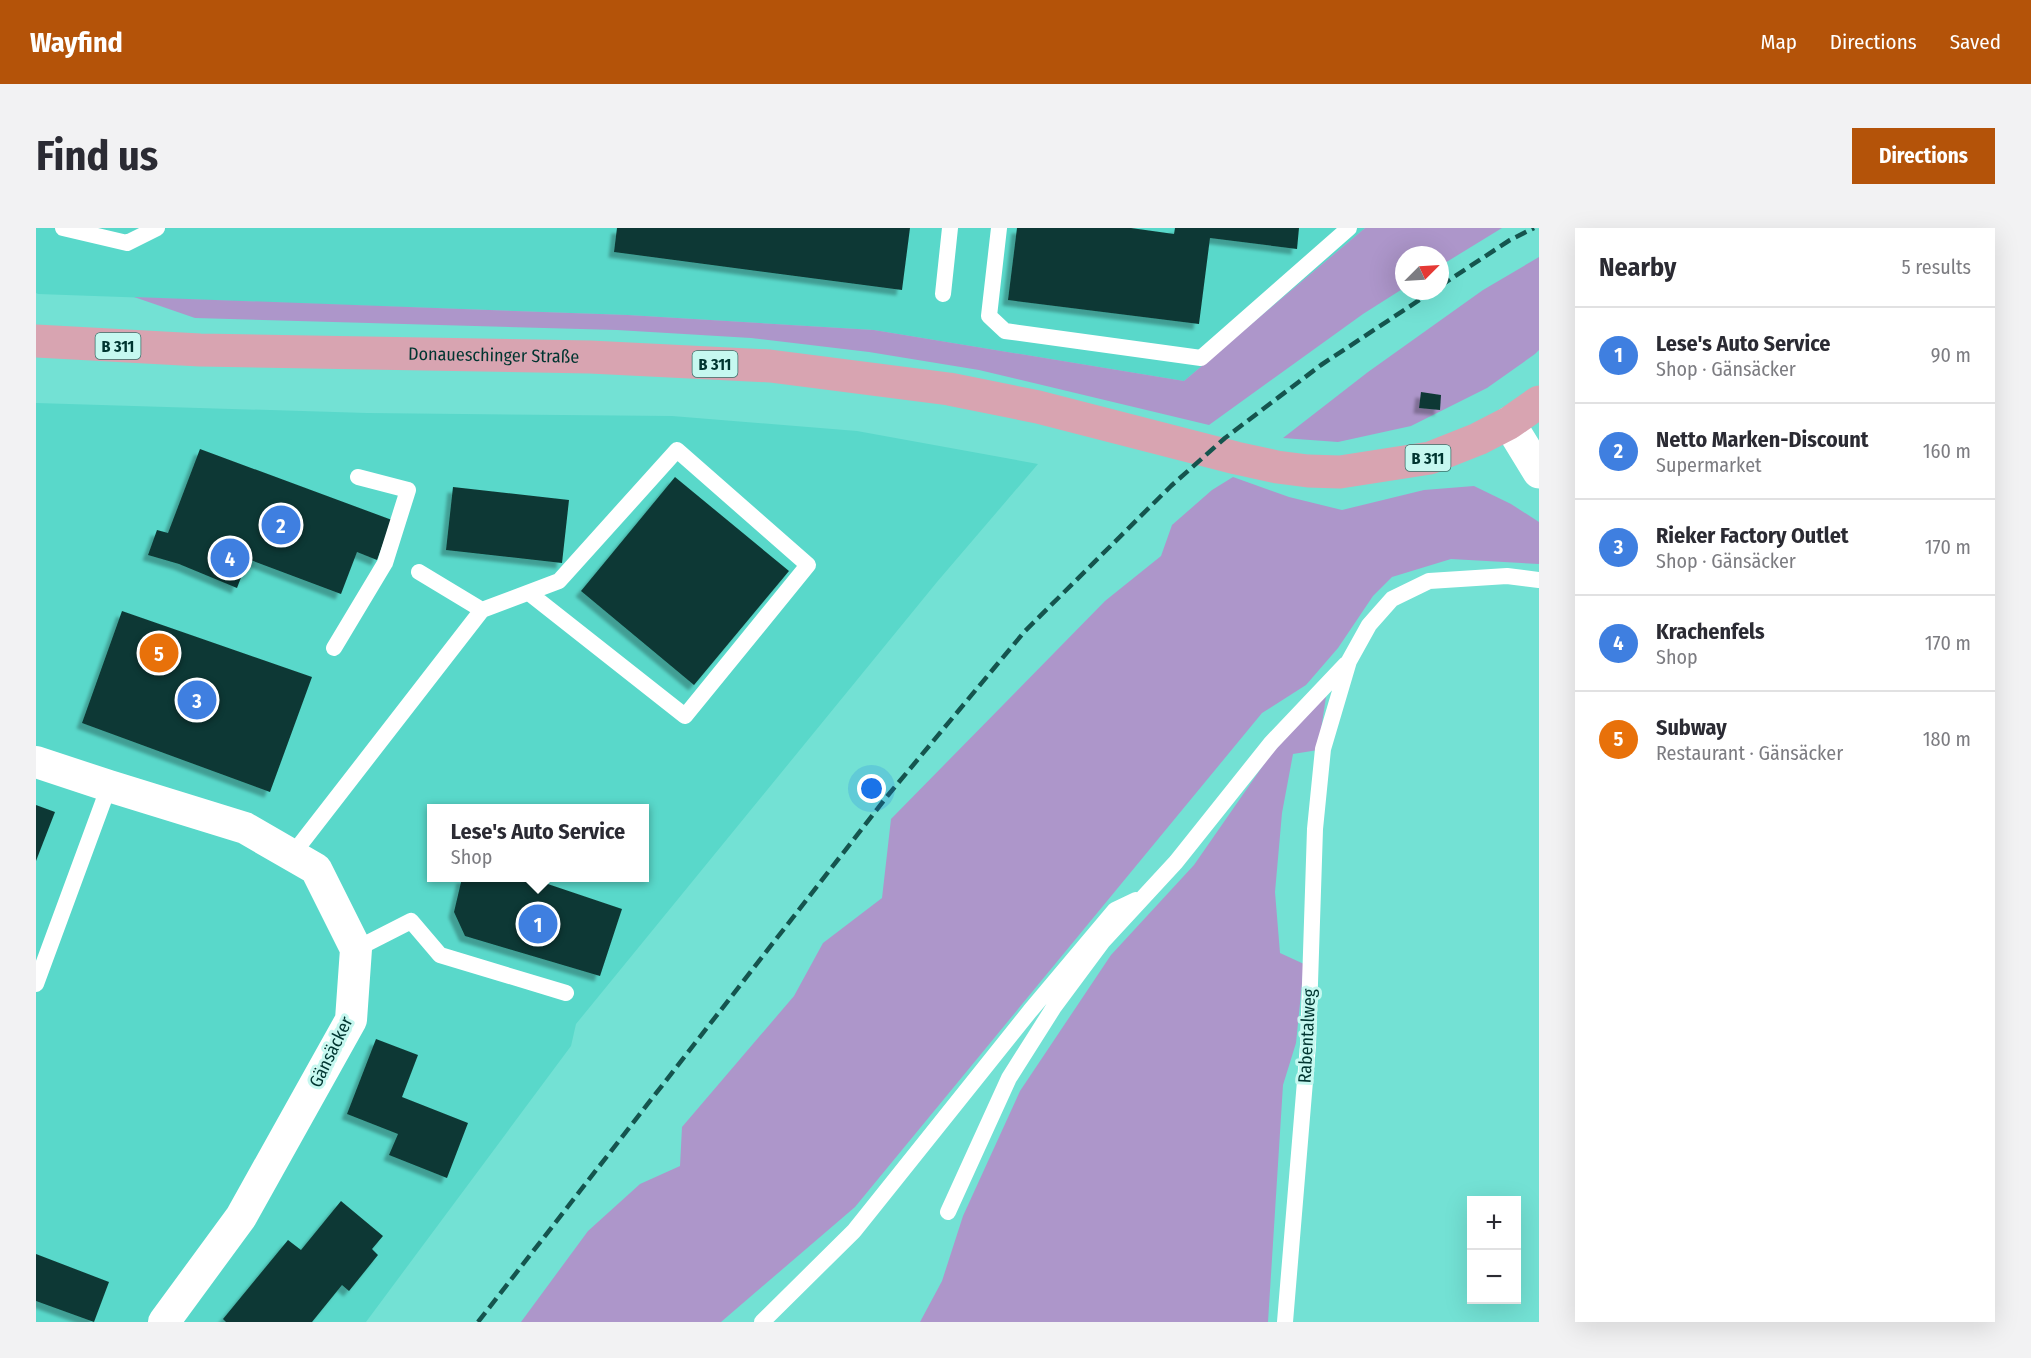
<!DOCTYPE html>
<meta charset="utf-8">
<style>
:root{--surface:#fff;--page:#f2f2f3;--text:#2b2b33;--muted:#7c7c81;--line:#e1e1e2;--accent:#b45309}
body{margin:0;font-family:"Fira Sans Condensed",sans-serif;background:var(--page);color:var(--text)}
.controls{position:absolute;right:18px;bottom:18px;display:grid;overflow:hidden;border-radius:0px;box-shadow:0 6px 24px #0002}
.controls button{width:54px;height:54px;display:grid;place-items:center;padding:0;border:0;border-bottom:2px solid var(--line);background:var(--surface);color:var(--text);font:30px sans-serif}
.compass{position:absolute;left:1359px;top:18px;width:54px;height:54px;border-radius:50%;background:var(--surface);box-shadow:0 6px 24px #0002;rotate:66deg}
.you{position:absolute;left:836px;top:561px;width:21px;height:21px;margin:-15px;border:4px solid #fff;border-radius:50%;background:#1a73e8;box-shadow:0 0 0 9px #1a73e833}
.badge{display:grid;place-items:center;width:39px;height:39px;border-radius:50%;background:var(--accent);color:#fff;font-size:20px;font-weight:700}
.pin{position:absolute;translate:-50% -50%;border:3px solid #fff;box-shadow:0 2px 6px #0006}
.popup{position:absolute;left:391px;top:576px;width:222px;height:78px;box-sizing:border-box;display:grid;place-content:center;border-radius:0px;background:var(--surface);filter:drop-shadow(0 2px 4px #0005);font-size:20px;white-space:nowrap;color:var(--muted)}
.popup b{font-size:22px;color:var(--text)}
.popup::after{content:'';position:absolute;left:50%;top:100%;margin-left:-12px;border:12px solid transparent;border-top-color:var(--surface)}
.list{margin:0;padding:0;list-style:none}
h2{display:flex;justify-content:space-between;align-items:center;height:78px;margin:0;padding:0 24px;font-size:26px}
h2 small{font-size:20px;font-weight:400;color:var(--muted)}
.list li{display:grid;grid-template-columns:39px 1fr auto;gap:18px;align-items:center;box-sizing:border-box;height:96px;padding:0 24px;border-top:2px solid var(--line)}
.list b{display:block;font-size:22px;white-space:nowrap}
.list p{margin:0;font-size:20px;white-space:nowrap;color:var(--muted)}
.list em{font-size:20px;font-style:normal;color:var(--muted)}
.map{position:relative;flex:none;width:1503px;height:1094px;overflow:hidden;border-radius:0px}
header{display:flex;align-items:center;gap:36px;box-sizing:border-box;height:84px;padding:0 30px;background:var(--accent);color:#fff}
header strong{font-size:28px}
nav{display:flex;gap:33px;margin-inline-start:auto;font-size:21px}
.intro{display:flex;align-items:center;justify-content:space-between;box-sizing:border-box;height:144px;padding:0 36px}
h1{margin:0;font-size:42px}
.button{padding:15px 27px;border-radius:0px;background:var(--accent);color:#fff;font-size:21px;font-weight:700}
main{display:flex;gap:36px;padding:0 36px}
aside{flex:1;background:var(--surface);border-radius:0px;box-shadow:0 6px 24px #0002}
.map>svg:first-child{display:block}
.built{fill:#59d8ca;fill-rule:evenodd}
.green{fill:#ad96ca}
.building{fill:#0d3934;filter:url(#shadow)}
.lines{fill:none;stroke-linecap:round;stroke-linejoin:round}
.service{stroke:#fff;stroke-width:16}
.minor{stroke:#fff;stroke-width:32}
.tertiary{stroke:#fff;stroke-width:33}
.primary{stroke:#d8a4b1;stroke-width:33}
.rail{stroke:#15544e;stroke-width:4.5;stroke-dasharray:12 6;stroke-linecap:butt}
.labels{text-anchor:middle;stroke-width:6;stroke-linejoin:round;paint-order:stroke}
.shield{fill:#c6f8f0;stroke:#3b706a;stroke-width:1.5}
.shield-label{font-size:16px;font-weight:bold;fill:#003530}
.street-label{font-size:18px;fill:#003530;stroke:#c6f8f0}
</style>
<header>
<strong>Wayfind</strong>
<nav><a>Map</a><a>Directions</a><a>Saved</a></nav>
</header>
<div class="intro"><h1>Find us</h1><a class="button">Directions</a></div>
<main>
<div class="map">
<svg width="1503" height="1094" viewBox="0 0 1503 1094">
<defs>
<filter id="shadow"><feDropShadow dx="-5.5" dy="5.5" stdDeviation="1.5" flood-color="#0004"/></filter>
</defs>
<rect width="100%" height="100%" fill="#73e1d4"/>
<path class="built" d="M 0,0 L 1329,0 L 1148,153 L 838,102 L 592,87 L 2,66 L 0,65 Z
M 0,175 L 331,185 L 636,188 L 821,203 L 1002,236 L 901,354 L 540,796 L 535,818 L 330,1094 L 0,1094 ZM 396,580 L 608,580 L 608,650 L 396,650 Z"/>
<path class="green" d="M 1329,0 L 1466,0 L 1404,38 L 1404,27 L 1368,27 L 1368,60 L 1327,86 L 1173,197 L 943,142 L 833,124 L 715,110 L 581,102 L 159,90 L 98,69 L 592,87 L 838,102 L 1148,153 Z
M 1503,29 L 1503,122 L 1499,126 L 1451,160 L 1375,198 L 1302,214 L 1247,210 L 1332,144 L 1447,62 Z
M 1197,249 L 1253,269 L 1306,282 L 1388,262 L 1438,258 L 1475,276 L 1503,294 L 1503,336 L 1415,331 L 1356,349 L 1337,368 L 1302,420 L 1270,457 L 1226,485 L 819,979 L 685,1094 L 485,1094 L 552,1003 L 604,956 L 644,938 L 646,899 L 758,768 L 787,715 L 846,670 L 855,591 L 1069,373 L 1125,328 L 1136,297 L 1176,262 Z
M 1291,462 L 1282,522 L 1257,526 L 1246,585 L 1239,664 L 1244,725 L 1268,736 L 1260,815 L 1247,857 L 1232,1094 L 884,1094 L 906,1053 L 927,988 L 984,863 L 1075,727 L 1158,637 L 1233,529 Z"/>
<path class="building" d="M 581,0 L 874,0 L 866,62 L 578,24 Z
M 981,0 L 1095,0 L 1138,6 L 1139,0 L 1263,0 L 1261,21 L 1174,10 L 1163,96 L 972,72 Z
M 1385,164 L 1405,167 L 1404,182 L 1383,180 Z
M 164,221 L 356,292 L 341,332 L 321,324 L 305,366 L 212,331 L 201,360 L 143,336 L 112,327 L 121,302 L 132,305 Z
M 639,249 L 753,343 L 658,457 L 545,363 Z
M 417,259 L 533,272 L 526,335 L 410,322 Z
M 86,383 L 276,449 L 234,564 L 46,495 Z
M 0,577 L 19,584 L 0,633 Z
M 426,650 L 494,650 L 586,681 L 564,748 L 429,708 L 418,684 Z
M 340,811 L 382,827 L 366,869 L 432,895 L 411,950 L 353,927 L 362,906 L 311,886 Z
M 305,973 L 347,1008 L 336,1021 L 342,1027 L 313,1063 L 306,1057 L 276,1094 L 190,1094 L 187,1091 L 252,1012 L 265,1022 Z
M 0,1026 L 73,1054 L 58,1094 L 0,1073 Z"/>
<g class="lines">
<path class="service" d="M 27,0 L 91,15 L 121,0
M 963,0 L 953,88 L 969,103 L 1165,130 L 1313,0
M 907,66 L 914,0
M 383,344 L 446,382
M 298,420 L 349,335 L 372,262 L 322,249
M 256,627 L 446,382 L 523,353 L 641,222 L 772,337 L 649,488 L 493,365
M 320,721 L 375,693 L 404,727 L 530,765
M 0,756 L 73,558
M 912,984 L 973,850 L 1018,779 L 1067,713 L 1140,634 L 1235,515 L 1310,436
M 726,1094 L 818,1003 L 994,783 L 1079,682 L 1100,672
M 1249,1094 L 1272,817 L 1279,601 L 1287,521 L 1313,433 L 1333,397 L 1356,371 L 1393,353 L 1471,348 L 1503,352"/>
<path class="minor" d="M 0,534 L 73,558 L 209,600 L 280,641 L 320,721 L 315,792 L 205,989 L 128,1094"/>
<path class="tertiary" d="M 1473,195 L 1503,244"/>
<path class="primary" id="s1" d="M 0,113 L 164,122 L 554,129 L 734,138 L 913,161 L 1002,179 L 1200,230 L 1241,239 L 1272,243 L 1304,244 L 1394,230 L 1442,211 L 1473,195 L 1503,174"/>
<path class="rail" d="M 1404,58 L 1474,12 L 1498,0
M 442,1094 L 853,566 L 989,403 L 1135,258 L 1189,210 L 1285,137 L 1397,63"/>
</g>
<g class="labels">
<g class="shield">
<rect x="59.5" y="105" width="45" height="26" rx="4.5"/>
<rect x="656.5" y="123" width="45" height="26" rx="4.5"/>
<rect x="1369.5" y="217" width="45" height="26" rx="4.5"/>
</g>
<g class="shield-label">
<text x="82" y="124">B 311</text>
<text x="679" y="142">B 311</text>
<text x="1392" y="236">B 311</text>
</g>
<g class="street-label">
<text dy="6" stroke="none"><textPath href="#s1" startOffset="458">Donaueschinger Straße</textPath></text>
<text transform="translate(1271 808) rotate(-87)" y="6">Rabentalweg</text>
<text transform="translate(295 824) rotate(-64)" y="6">Gänsäcker</text>
</g>
</g>
</svg>
<div class="controls">
<button>+</button>
<button>−</button>
</div>
<svg class="compass" viewBox="-18 -18 36 36"><path d="M0-13l5 13h-10z" fill="#e53935"/><path d="M0 13l5-13h-10z" fill="#7c7c81"/></svg>
<div class="you"></div>
<div class="pin badge" style="left:502px;top:696px;background:#3f7fe0">1</div>
<div class="popup"><b>Lese's Auto Service</b>Shop</div>
<div class="pin badge" style="left:245px;top:297px;background:#3f7fe0">2</div>
<div class="pin badge" style="left:161px;top:472px;background:#3f7fe0">3</div>
<div class="pin badge" style="left:194px;top:330px;background:#3f7fe0">4</div>
<div class="pin badge" style="left:123px;top:425px;background:#e8710a">5</div>
</div>
<aside>
<h2>Nearby<small>5 results</small></h2>
<ul class="list">
<li><span class="badge" style="background:#3f7fe0">1</span><div><b>Lese's Auto Service</b><p>Shop · Gänsäcker</p></div><em>90 m</em></li>
<li><span class="badge" style="background:#3f7fe0">2</span><div><b>Netto Marken-Discount</b><p>Supermarket</p></div><em>160 m</em></li>
<li><span class="badge" style="background:#3f7fe0">3</span><div><b>Rieker Factory Outlet</b><p>Shop · Gänsäcker</p></div><em>170 m</em></li>
<li><span class="badge" style="background:#3f7fe0">4</span><div><b>Krachenfels</b><p>Shop</p></div><em>170 m</em></li>
<li><span class="badge" style="background:#e8710a">5</span><div><b>Subway</b><p>Restaurant · Gänsäcker</p></div><em>180 m</em></li>
</ul>
</aside>
</main>
